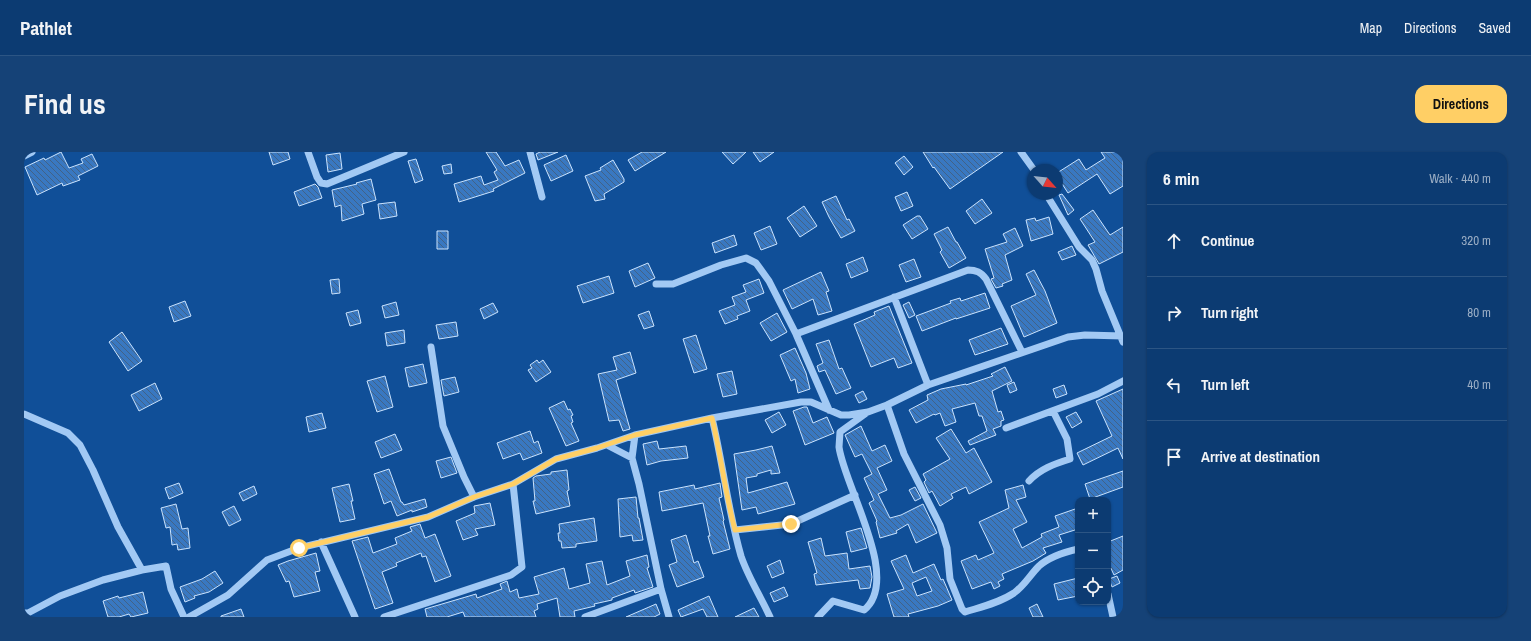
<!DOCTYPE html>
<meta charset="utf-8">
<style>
:root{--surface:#0c3b72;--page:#154277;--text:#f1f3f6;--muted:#9aadc4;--line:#2c5584;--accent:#ffcf65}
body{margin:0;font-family:"Archivo Narrow",sans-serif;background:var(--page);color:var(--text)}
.controls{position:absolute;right:12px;bottom:12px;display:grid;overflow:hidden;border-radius:8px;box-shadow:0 1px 3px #0004}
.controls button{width:36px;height:36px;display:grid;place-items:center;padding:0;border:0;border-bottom:1px solid var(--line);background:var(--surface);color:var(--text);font:20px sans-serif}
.compass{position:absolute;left:1003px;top:12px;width:36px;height:36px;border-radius:50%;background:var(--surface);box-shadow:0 1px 3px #0004;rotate:117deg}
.stop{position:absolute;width:12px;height:12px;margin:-9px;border:3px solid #ffcf65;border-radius:50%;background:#fff}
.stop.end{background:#ffcf65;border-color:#fff;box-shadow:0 1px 4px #0008}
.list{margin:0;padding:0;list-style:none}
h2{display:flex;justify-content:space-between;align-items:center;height:52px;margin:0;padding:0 16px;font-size:17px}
h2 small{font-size:13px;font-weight:400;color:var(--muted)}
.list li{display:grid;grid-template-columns:26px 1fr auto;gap:12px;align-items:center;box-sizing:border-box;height:72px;padding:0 16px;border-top:1px solid var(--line)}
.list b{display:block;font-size:15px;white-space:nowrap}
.list em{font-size:13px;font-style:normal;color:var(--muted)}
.icon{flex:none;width:22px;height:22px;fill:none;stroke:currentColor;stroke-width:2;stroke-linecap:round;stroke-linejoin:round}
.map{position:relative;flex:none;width:1099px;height:465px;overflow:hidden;border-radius:12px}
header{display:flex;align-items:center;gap:24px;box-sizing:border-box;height:56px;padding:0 20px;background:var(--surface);border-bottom:1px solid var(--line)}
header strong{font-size:19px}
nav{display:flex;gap:22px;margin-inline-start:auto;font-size:14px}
.intro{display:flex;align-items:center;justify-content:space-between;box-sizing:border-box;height:96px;padding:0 24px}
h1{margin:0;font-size:28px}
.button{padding:10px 18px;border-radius:12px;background:var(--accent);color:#111;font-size:14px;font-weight:700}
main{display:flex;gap:24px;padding:0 24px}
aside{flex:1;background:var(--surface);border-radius:12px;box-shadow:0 1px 3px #0004}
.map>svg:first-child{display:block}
.building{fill:url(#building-back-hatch);stroke:#cae3fe;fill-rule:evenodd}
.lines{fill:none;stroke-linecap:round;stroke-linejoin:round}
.minor{stroke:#a2c9f4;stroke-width:7}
.route{stroke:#ffcf65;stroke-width:5}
</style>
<header>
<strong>Pathlet</strong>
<nav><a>Map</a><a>Directions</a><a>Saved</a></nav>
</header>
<div class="intro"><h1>Find us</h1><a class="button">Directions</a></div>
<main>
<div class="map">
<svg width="1099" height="465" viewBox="0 0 1099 465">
<defs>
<pattern id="building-back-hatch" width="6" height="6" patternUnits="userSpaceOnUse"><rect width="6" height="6" fill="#3978c1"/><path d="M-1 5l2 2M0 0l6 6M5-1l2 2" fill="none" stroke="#426286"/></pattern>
</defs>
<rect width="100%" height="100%" fill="#104f98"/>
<path class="building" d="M 37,0 L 45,16 L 59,11 L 57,7 L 68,2 L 74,14 L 54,24 L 56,28 L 39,34 L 38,31 L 13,43 L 1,15 L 20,6 L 21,8 Z
M 245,0 L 264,0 L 266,7 L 249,13 Z
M 462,0 L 472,0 L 481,14 L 495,8 L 501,21 L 469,37 L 470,39 L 435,50 L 430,32 L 457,24 L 460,33 L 474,28 L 470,20 L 473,18 Z
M 516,0 L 534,0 L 514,8 L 512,2 Z
M 618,0 L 642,0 L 611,19 L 604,8 Z
M 698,0 L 722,0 L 709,12 Z
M 729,0 L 750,0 L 736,10 Z
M 899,0 L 979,0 L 926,37 L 910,15 L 909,16 Z
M 1077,0 L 1099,0 L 1099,34 L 1086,42 L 1073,22 L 1044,41 L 1033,24 L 1033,21 L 1055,7 L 1062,18 L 1081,6 Z
M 316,1 L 318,17 L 304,20 L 302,3 Z
M 542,3 L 549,19 L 527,29 L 520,13 Z
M 880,4 L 889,15 L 880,23 L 871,11 Z
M 392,7 L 399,28 L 391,31 L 384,9 Z
M 589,8 L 600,27 L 600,30 L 580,42 L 581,47 L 571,49 L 561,24 L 577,18 L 576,16 Z
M 427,12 L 428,21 L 420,22 L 418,14 Z
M 347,27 L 352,48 L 338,52 L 340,62 L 318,69 L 317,53 L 311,55 L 308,38 L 333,32 L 332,31 Z
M 291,32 L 294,35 L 298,46 L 275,54 L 270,40 Z
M 883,40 L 889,54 L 877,59 L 871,45 Z
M 1038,42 L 1050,58 L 1044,63 L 1035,43 Z
M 812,44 L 823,68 L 825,67 L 831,79 L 817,86 L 805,65 L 798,50 Z
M 958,47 L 968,61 L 951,72 L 942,59 Z
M 371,50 L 373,64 L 356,67 L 354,52 Z
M 780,54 L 793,74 L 776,85 L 763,66 Z
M 1069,58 L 1086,83 L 1099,75 L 1099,100 L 1075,112 L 1064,93 L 1071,90 L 1056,67 Z
M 893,64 L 896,64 L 904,77 L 888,87 L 879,73 Z
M 1025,65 L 1029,82 L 1007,89 L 1002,68 L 1011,66 L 1012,69 Z
M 746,74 L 753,92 L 737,98 L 730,81 Z
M 924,75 L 932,90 L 933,90 L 942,106 L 925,116 L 916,100 L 918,98 L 910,82 Z
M 991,76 L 999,94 L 981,103 L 988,128 L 978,132 L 979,134 L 972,136 L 967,127 L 970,126 L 961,97 L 983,90 L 979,82 Z
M 413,79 L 424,79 L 424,97 L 413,97 Z
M 710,83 L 713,93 L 691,101 L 688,91 Z
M 1048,94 L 1052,103 L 1038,108 L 1034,100 Z
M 839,105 L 844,119 L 827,126 L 822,112 Z
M 890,107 L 897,125 L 882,130 L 875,113 Z
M 624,111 L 631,126 L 611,135 L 605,119 Z
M 1010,118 L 1021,139 L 1033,171 L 1000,185 L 987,154 L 1012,143 L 1002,122 Z
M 797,120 L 805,139 L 802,140 L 808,159 L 794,163 L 789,147 L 768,157 L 759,138 Z
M 585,124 L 590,141 L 559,151 L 553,134 Z
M 315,127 L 316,141 L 308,142 L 306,128 Z
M 735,127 L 740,141 L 722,148 L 726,159 L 713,164 L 714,167 L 701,172 L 695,159 L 711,153 L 708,145 L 722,140 L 719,133 Z
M 961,141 L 966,156 L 932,167 L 932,166 L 898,179 L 892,164 L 927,151 L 926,149 L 936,146 L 937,149 Z
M 161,149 L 167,164 L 150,170 L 145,155 Z
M 372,150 L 375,163 L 361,166 L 358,154 Z
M 885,150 L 891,163 L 885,166 L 879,153 Z
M 469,151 L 474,160 L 460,167 L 456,157 Z
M 865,154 L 888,211 L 874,216 L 870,206 L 847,215 L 830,172 L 851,163 L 850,160 Z
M 334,158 L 337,171 L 326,174 L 322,161 Z
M 625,159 L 630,174 L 620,177 L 614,163 Z
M 753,161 L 763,180 L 747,189 L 736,171 Z
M 432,170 L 434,184 L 415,187 L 412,173 Z
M 977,176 L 984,192 L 951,203 L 945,188 Z
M 380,178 L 381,191 L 363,194 L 361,181 Z
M 98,180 L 118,209 L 104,219 L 85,190 Z
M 672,183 L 683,217 L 670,221 L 659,187 Z
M 805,188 L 815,217 L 818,216 L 827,236 L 812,242 L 801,218 L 795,220 L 793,214 L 799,211 L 792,192 Z
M 771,196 L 782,221 L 786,237 L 774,241 L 771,227 L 767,229 L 756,203 Z
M 606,200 L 612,221 L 592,228 L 606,277 L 599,279 L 595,268 L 585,269 L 574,222 L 593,218 L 589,205 Z
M 513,208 L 515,211 L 519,208 L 527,220 L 512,230 L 504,218 L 508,216 L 506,213 Z
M 399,212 L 403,231 L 385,235 L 381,216 Z
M 981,215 L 988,229 L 968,239 L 974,260 L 977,259 L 980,268 L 977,269 L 977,274 L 969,277 L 972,283 L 946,293 L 944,289 L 963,279 L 958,264 L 955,264 L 951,251 L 928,257 L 932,270 L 921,274 L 916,261 L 911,263 L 910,262 L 892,271 L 885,258 L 904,248 L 903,243 L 917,237 L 942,232 L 942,233 L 969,224 L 967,222 Z
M 708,219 L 713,242 L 699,245 L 693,222 Z
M 361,224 L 369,255 L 353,260 L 343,229 Z
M 431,225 L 435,240 L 420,244 L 417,228 Z
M 990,230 L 993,238 L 986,241 L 983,233 Z
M 131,231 L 138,247 L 115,259 L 107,243 Z
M 1040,233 L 1043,242 L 1032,246 L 1029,237 Z
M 1099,237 L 1099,307 L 1094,296 L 1059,313 L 1053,301 L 1088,284 L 1072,249 Z
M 839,239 L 843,247 L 835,251 L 831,243 Z
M 540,249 L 544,258 L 546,257 L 549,263 L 547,264 L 549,270 L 547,271 L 555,289 L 542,294 L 525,256 Z
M 780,255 L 783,255 L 789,271 L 803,265 L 810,281 L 781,293 L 769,259 Z
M 755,260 L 762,273 L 748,281 L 741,268 Z
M 1052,260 L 1058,270 L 1048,276 L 1042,265 Z
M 298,261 L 302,276 L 285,280 L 282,265 Z
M 837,274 L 848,299 L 861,293 L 868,309 L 853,316 L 863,338 L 854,342 L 866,366 L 877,363 L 899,352 L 913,381 L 892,391 L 884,372 L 872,379 L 873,381 L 856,386 L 852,370 L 853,369 L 845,351 L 850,348 L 840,326 L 848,322 L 838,302 L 831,305 L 821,283 Z
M 927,277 L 942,301 L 950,296 L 968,330 L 945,342 L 942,335 L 927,342 L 929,346 L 916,354 L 908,339 L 905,341 L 900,330 L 902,328 L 899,322 L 926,307 L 912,286 Z
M 506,279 L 510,291 L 514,289 L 518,301 L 499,308 L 496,301 L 479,307 L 473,291 Z
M 371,282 L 378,298 L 357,306 L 351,290 Z
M 633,289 L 635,297 L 662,294 L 664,306 L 637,309 L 623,313 L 619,292 Z
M 748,294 L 756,321 L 747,322 L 747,318 L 733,322 L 733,324 L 722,326 L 724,341 L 763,330 L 771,352 L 734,362 L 732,355 L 718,358 L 710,302 L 732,298 Z
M 427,305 L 433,321 L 417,326 L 412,309 Z
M 365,317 L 377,350 L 378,350 L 380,353 L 401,347 L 403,355 L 388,360 L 388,358 L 373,364 L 367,349 L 360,352 L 350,322 Z
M 543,318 L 545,338 L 543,339 L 546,354 L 512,362 L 509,349 L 511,349 L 509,326 L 512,324 L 527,322 L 527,320 Z
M 1099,319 L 1099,335 L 1066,347 L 1061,332 Z
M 155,331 L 159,341 L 145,347 L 141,336 Z
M 696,331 L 698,345 L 695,346 L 700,368 L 699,369 L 706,397 L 689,402 L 684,384 L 686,384 L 679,351 L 638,359 L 635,340 L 670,333 L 671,337 Z
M 325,332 L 329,349 L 327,349 L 331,367 L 316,370 L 308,336 Z
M 999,333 L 1002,345 L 992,348 L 1003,370 L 989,377 L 998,396 L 1018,385 L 1017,382 L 1035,375 L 1031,364 L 1054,356 L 1054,377 L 1035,383 L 1038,390 L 1019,396 L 1022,401 L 1009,409 L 978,422 L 980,427 L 974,430 L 976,434 L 970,437 L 967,430 L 948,437 L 937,409 L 952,403 L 954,408 L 970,401 L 955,370 L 985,356 L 981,338 Z
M 230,334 L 233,342 L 219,349 L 215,341 Z
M 891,335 L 897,346 L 891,349 L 885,338 Z
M 612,345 L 614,366 L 615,366 L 619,388 L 609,389 L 608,383 L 596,385 L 594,347 Z
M 466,351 L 471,373 L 451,377 L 454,383 L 439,388 L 432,369 L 451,361 L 450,354 Z
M 152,352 L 158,377 L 164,376 L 166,396 L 154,398 L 153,392 L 148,393 L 146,375 L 142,376 L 137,356 Z
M 210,354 L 217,368 L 205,374 L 198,360 Z
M 570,366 L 573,389 L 552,392 L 552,395 L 538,396 L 537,389 L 535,389 L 534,381 L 536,381 L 535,372 Z
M 396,372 L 401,386 L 411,382 L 427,424 L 411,430 L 402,404 L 398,405 L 397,401 L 372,411 L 373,414 L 358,420 L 369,451 L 351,457 L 328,389 L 344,385 L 349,401 L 373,392 L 371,386 L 388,379 L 386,375 Z
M 837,376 L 843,396 L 827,400 L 822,380 Z
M 662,383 L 670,411 L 674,409 L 680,425 L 653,435 L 645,413 L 653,410 L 647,388 Z
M 1099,384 L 1099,418 L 1090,423 L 1084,410 L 1084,390 Z
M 797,386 L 801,404 L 823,401 L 825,417 L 846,414 L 848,425 L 846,436 L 836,437 L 834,428 L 792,433 L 790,422 L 793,421 L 784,390 Z
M 292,401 L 296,419 L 291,420 L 296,439 L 270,445 L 265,429 L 262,430 L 254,413 L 264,409 Z
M 623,403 L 625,415 L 623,416 L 629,435 L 611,441 L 610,438 L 588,446 L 588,448 L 570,452 L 571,454 L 550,459 L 551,465 L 536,465 L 533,446 L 513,452 L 514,457 L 510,459 L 512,465 L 441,465 L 439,460 L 423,465 L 403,465 L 401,457 L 452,442 L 453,446 L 478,437 L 476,432 L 483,429 L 486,440 L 493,437 L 495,446 L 515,442 L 510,425 L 540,416 L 545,437 L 566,431 L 562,412 L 578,409 L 583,433 L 606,424 L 602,409 Z
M 882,403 L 889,421 L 910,412 L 917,428 L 919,427 L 928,448 L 914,454 L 884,462 L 885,465 L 870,465 L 863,442 L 880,437 L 867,409 ZM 902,425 L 908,439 L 893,444 L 888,431 Z
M 756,408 L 760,421 L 748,426 L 743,414 Z
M 191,419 L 199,431 L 185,440 L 170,444 L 171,446 L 161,450 L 156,435 L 178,427 Z
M 1093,424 L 1096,431 L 1088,435 L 1085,427 Z
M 1054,426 L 1054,444 L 1034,448 L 1030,432 Z
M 760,435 L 764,444 L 750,450 L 746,441 Z
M 119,440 L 124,461 L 107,465 L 105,462 L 95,465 L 84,465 L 79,449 L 94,444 L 95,446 Z
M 685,444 L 694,465 L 683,465 L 679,457 L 657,465 L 654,458 Z
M 632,452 L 636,462 L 630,465 L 602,465 Z
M 1013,452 L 1019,465 L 1009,465 L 1005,456 Z
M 730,456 L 735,465 L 711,465 Z
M 217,457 L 220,465 L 197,465 L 197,464 Z"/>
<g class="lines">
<path class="minor" d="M 284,0 L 293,25 L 297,31 L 303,32 L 380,0
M 506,0 L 518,45
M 997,0 L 1010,18
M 0,4 L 8,0
M 1022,42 L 1055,95 L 1068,108 L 1072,117 L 1078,139 L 1099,190
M 632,132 L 649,132 L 697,113 L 722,106 L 732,111 L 745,129 L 772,182 L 805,258
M 870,145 L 904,233
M 772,182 L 944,118 C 952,118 957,120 962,127 L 998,200
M 407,195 L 419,274 L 440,325 L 450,345
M 863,253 L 880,302 L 916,373 L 923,396 L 926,427 L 938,457 L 941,460 C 957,455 975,451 990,441 C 1000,434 1006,423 1015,414 C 1025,405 1041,400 1054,397
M 0,262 L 44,281 L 56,293 L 69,318 L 94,375 L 118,418 L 142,414 L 147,437 L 160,465
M 688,266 C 699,312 704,359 717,404 C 724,425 737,445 746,465
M 982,276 L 1074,242 L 1099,229
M 611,283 L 608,306 L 615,332 L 637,437 L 645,465
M 583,293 L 608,306
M 1005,329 C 1016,317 1030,312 1046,307 L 1043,287 L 1029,259
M 711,378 L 767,372 L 831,343
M 297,390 L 331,465
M 1084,442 L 1089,465
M 0,461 L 4,461 L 36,444 L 79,428 L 118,418
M 165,465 L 204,443 L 243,408 L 275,396 L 404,365 L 450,345 L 489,332 L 532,307 L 573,296 L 611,283 L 688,266 L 777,250 L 787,250 L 817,263 L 825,263 L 844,260 L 863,253 L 904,233 L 1044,185 L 1061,183 L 1099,184
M 360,465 L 487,423 L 498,415 L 489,332
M 561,465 L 637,437
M 794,465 L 809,449 L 840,458 C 878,427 820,334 815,295 L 816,280 L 841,262"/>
</g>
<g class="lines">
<path class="route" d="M 275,396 L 404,365 L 450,345 L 489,332 L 532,307 L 573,296 L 611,283 L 688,266 C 697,303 701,341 711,378 L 767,372"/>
</g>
</svg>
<div class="controls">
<button>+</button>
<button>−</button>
<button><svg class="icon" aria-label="locate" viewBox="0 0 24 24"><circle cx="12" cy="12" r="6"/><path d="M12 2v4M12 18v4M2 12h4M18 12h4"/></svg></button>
</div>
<svg class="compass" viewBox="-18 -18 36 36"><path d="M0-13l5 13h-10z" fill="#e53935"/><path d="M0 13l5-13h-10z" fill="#9aadc4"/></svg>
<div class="stop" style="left:275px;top:396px"></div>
<div class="stop end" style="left:767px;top:372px"></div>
</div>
<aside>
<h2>6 min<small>Walk · 440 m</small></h2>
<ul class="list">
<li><svg class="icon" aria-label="ahead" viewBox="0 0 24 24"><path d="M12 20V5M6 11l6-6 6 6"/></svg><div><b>Continue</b></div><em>320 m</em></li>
<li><svg class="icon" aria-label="right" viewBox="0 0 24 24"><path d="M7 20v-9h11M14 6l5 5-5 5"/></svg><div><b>Turn right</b></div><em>80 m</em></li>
<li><svg class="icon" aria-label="left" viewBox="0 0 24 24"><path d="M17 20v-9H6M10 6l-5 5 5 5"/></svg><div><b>Turn left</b></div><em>40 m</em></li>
<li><svg class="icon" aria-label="arrive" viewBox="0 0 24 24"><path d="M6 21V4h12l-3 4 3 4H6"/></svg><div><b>Arrive at destination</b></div></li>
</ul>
</aside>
</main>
